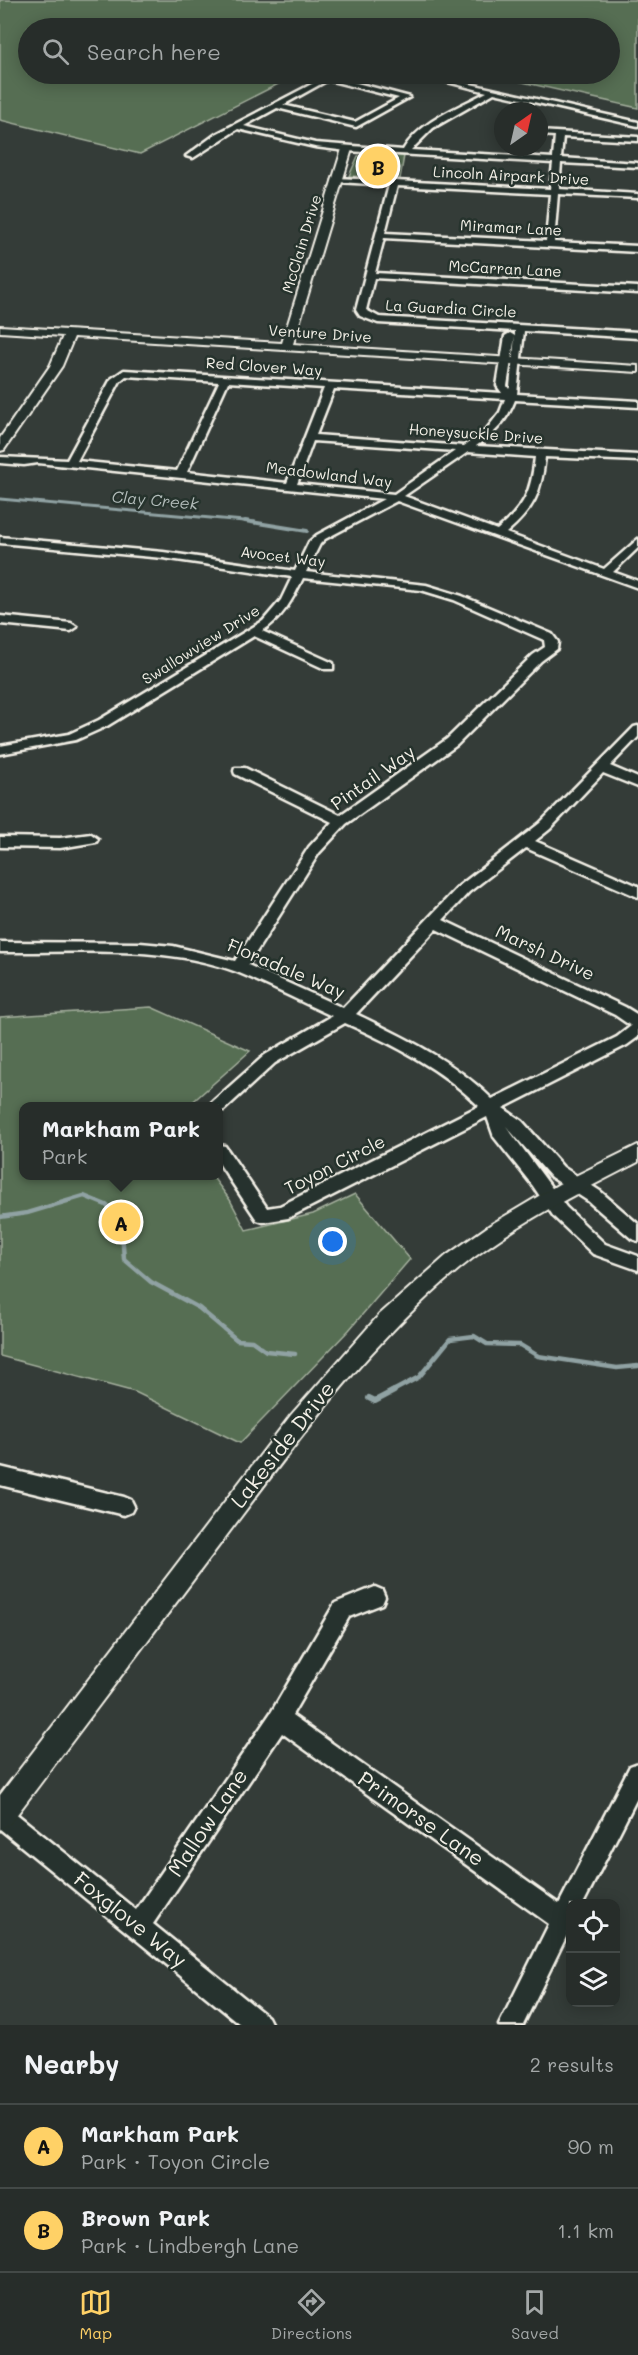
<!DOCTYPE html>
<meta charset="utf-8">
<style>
:root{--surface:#272d2a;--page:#2f3532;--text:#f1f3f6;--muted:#a4a8a8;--line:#434947;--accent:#ffd166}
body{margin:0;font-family:Mali,sans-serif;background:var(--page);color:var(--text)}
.controls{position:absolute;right:18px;bottom:18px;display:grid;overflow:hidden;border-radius:12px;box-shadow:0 3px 15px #0003}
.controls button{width:54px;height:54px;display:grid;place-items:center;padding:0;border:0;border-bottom:2px solid var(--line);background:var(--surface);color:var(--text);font:30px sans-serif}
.compass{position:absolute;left:494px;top:102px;width:54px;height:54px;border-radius:50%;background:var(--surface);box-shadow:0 3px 15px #0003;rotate:34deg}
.you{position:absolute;left:333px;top:1242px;width:21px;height:21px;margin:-15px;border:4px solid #fff;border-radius:50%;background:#1a73e8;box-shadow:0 0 0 9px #1a73e833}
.badge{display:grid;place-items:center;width:39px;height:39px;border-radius:50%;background:var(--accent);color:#111;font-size:20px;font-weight:700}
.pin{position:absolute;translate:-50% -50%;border:3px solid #fff;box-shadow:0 2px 6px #0006}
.popup{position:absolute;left:19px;top:1102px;width:204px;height:78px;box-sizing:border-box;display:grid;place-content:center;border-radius:12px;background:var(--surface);filter:drop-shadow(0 2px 4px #0005);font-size:20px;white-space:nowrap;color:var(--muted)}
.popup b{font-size:22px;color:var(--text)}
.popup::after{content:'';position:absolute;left:50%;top:100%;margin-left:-12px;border:12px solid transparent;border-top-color:var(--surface)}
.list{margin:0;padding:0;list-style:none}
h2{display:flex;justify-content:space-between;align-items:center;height:78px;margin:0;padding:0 24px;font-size:26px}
h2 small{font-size:20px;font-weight:400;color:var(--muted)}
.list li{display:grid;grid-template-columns:39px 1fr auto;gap:18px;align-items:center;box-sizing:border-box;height:84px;padding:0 24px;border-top:2px solid var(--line)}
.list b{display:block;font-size:22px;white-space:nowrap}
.list p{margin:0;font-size:20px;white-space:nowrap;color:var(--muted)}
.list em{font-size:20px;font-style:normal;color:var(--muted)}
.icon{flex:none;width:33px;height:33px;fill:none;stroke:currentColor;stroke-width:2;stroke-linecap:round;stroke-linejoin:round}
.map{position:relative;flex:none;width:638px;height:2025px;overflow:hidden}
.search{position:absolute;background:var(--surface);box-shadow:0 3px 15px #0003;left:18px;right:18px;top:18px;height:66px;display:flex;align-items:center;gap:15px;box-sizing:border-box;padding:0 21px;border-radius:33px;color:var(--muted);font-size:22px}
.sheet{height:246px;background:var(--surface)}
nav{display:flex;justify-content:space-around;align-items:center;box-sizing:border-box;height:84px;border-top:2px solid var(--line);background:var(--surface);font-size:16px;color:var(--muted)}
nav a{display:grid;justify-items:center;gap:3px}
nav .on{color:var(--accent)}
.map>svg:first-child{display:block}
.green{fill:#566e53;stroke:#a5b09e;stroke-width:1.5}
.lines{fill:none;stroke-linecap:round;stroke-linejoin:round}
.stream-far3{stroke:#90a2a3;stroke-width:3}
.stream-far2{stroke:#90a2a3;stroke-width:4}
.stream-far1{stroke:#90a2a3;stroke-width:4.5}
.stream{stroke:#90a2a3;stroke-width:6}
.minor-casing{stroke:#f4f1e8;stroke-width:5}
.tertiary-casing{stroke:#f4f1e8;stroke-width:4}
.minor{fill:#26332d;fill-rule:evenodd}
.tertiary{fill:#26332d;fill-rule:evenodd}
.labels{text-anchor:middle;stroke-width:5;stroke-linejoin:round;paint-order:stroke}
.far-street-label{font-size:15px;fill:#f4f1e8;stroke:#26332d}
.far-water-label{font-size:16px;font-style:italic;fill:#b2bcba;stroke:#26332d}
.street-label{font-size:18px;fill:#f4f1e8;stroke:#26332d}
.near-street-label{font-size:21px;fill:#f4f1e8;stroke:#26332d}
</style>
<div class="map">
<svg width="638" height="2025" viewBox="0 0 638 2025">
<rect width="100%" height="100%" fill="#343c38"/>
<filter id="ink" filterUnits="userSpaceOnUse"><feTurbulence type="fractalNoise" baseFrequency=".0167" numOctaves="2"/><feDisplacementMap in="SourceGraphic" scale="12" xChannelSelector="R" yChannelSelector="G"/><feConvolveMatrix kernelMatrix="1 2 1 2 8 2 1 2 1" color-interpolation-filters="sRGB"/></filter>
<g filter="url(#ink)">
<path class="green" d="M 0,0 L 638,0 L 638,108 L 487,74 L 610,74 L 610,28 L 28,28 L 28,74 L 298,74 L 140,154 L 0,120 Z
M 358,156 L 404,156 L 400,179 L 349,176 Z
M 151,1007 L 250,1051 L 188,1106 L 24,1106 L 24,1176 L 212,1176 L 230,1200 L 246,1230 L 313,1214 L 355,1194 L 410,1259 L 349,1330 L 240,1443 L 135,1392 L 0,1356 L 0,1017 Z"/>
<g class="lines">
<path class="stream-far3" d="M 0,499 L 255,522"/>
<path class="stream-far2" d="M 245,521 L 307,531"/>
<path class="stream-far1" d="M 0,1217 L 27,1213 L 84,1196 L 106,1205 L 121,1218 L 124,1259 L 151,1282 L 199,1308 L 237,1340 L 252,1341 L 266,1351 L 295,1354
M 391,1392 L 419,1377 L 450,1339 L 474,1336 L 487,1344 L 520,1345 L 538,1356 L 617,1368 L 638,1366"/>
<path class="stream" d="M 369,1398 L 375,1401 L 394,1391"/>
<g class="minor-casing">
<path id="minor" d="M 331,74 L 338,74 L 334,77 L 410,97 L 356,127 L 277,108 L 244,126 L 315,143 L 403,150 C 420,121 459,107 487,92 L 416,74 L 426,74 L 638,122 L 638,126 L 494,93 L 433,128 L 411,150 L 553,158 L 555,136 L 539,135 L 539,131 L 638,137 L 638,141 L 563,137 L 561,158 L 638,163 L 638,167 L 561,163 L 559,189 L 638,194 L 638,198 L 558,194 L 554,242 L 638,246 L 638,252 L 384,238 L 375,273 L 638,287 L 638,293 L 374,278 L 366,310 L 379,317 L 638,332 L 638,338 L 524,331 L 517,394 L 638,401 L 638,407 L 515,400 C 507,421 494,434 476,446 L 638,455 L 638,461 L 545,457 C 541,494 534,509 506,533 L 604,569 L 638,539 L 638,548 L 613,572 L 638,581 L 638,588 L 397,501 L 325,539 L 320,544 L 306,572 L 426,585 L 462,596 L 552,634 L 558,642 L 557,649 L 541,661 L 457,745 L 346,824 L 319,853 L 248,965 L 343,1008 L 459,886 L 540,823 L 634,727 L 638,726 L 638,737 L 610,766 L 638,778 L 638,787 L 603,773 L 550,829 L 535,841 L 638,886 L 638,897 L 526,848 L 469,892 L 443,920 L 625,1007 L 638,1015 L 638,1037 L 627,1045 L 503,1108 L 522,1121 L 563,1167 L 600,1191 L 638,1224 L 638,1241 L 632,1239 L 588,1201 L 551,1177 L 506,1126 L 566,1207 L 605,1244 L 638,1256 L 638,1270 L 593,1254 L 554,1217 L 533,1186 L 494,1137 L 487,1117 L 288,1218 L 263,1222 L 257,1220 L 219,1163 L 219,1145 L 225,1146 L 267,1208 L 280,1206 L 479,1106 C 442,1069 393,1044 345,1023 L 275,1063 L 224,1110 L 219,1112 L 219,1106 L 210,1106 L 212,1102 L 265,1055 L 332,1016 C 301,1002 269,985 237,972 C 165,944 76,953 0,952 L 0,942 L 140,943 L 173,946 L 235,961 L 309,847 L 332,822 L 235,774 L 234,771 L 235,768 L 245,768 L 340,815 L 447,739 L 533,655 L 545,647 L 544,640 L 454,600 L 421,590 L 303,578 C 293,599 282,619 262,631 L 333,663 L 333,669 L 325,669 L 254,636 L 107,726 L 76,740 L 0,754 L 0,746 L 69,734 L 99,720 L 263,621 L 281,600 L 292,577 L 163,558 L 0,543 L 0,537 L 163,552 L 295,571 L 309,542 L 317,535 L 384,499 L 38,463 L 24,465 L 0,463 L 0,457 L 67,460 L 111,379 L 124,370 L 502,393 L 497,386 L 505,336 L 510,333 L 515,336 L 515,331 L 378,323 L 360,316 L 356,310 L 389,185 L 337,182 L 333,180 L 337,178 L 550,189 L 553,163 L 347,151 L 315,147 L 238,129 L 193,158 L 186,156 L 216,134 ZM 328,80 L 399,98 L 355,122 L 283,105 ZM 397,186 L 550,194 L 546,241 L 385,233 ZM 515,336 L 510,387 L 509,389 L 507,386 ZM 126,376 L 219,382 L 177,471 L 77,461 L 120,381 ZM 228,382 L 324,388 L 287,483 L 187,472 ZM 334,389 L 505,399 L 500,412 L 486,430 L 464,446 L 316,435 ZM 313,441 L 455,451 L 394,494 L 297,484 ZM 468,452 L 535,457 C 531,493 525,506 497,530 L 404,496 ZM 436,929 L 615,1015 L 631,1026 L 617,1037 L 492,1099 C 454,1061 404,1037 356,1014 Z
M 0,616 L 71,623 L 77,627 L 71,631 L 0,624 Z
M 91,834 L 98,839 L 96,842 L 60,848 L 0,847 L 0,837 L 60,838 Z
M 0,1467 L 124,1497 L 131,1500 L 134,1506 L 131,1512 L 124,1515 L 0,1485 Z
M 375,1587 L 382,1590 L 385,1597 L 382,1604 L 349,1617 L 292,1715 L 559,1904 L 630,1766 L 638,1763 L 638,1796 L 583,1904 L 570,1904 L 570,1929 L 523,2025 L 499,2025 L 549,1924 L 282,1733 L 153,1924 L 268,2017 L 272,2025 L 241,2025 L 0,1829 L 0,1804 L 8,1807 L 136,1910 L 272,1711 L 335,1603 Z"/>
</g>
<g class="tertiary-casing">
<path id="tertiary" d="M 347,146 L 352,149 L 293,344 L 638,366 L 638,372 L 74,337 L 62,366 L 4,450 L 0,451 L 0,438 L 50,366 L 63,336 L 0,332 L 0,326 L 282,343 L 342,149 Z
M 638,1145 L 638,1162 C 576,1194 513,1225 459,1269 C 366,1346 296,1443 224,1539 C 152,1634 81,1730 9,1825 L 0,1829 L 0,1795 L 291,1415 L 379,1315 L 446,1256 L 490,1225 L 559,1184 Z"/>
</g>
<use href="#minor" class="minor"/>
<use href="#tertiary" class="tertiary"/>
</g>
</g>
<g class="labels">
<g class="far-street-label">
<text transform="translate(511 176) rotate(3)" y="5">Lincoln Airpark Drive</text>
<text transform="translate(511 228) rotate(3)" y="5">Miramar Lane</text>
<text transform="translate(302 244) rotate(-73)" y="5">McClain Drive</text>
<text transform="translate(505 269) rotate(3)" y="5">McCarran Lane</text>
<text transform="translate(451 309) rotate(3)" y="5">La Guardia Circle</text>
<text transform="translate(320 334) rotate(4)" y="5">Venture Drive</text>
<text transform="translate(264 367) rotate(4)" y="5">Red Clover Way</text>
<text transform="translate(476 434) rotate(4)" y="5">Honeysuckle Drive</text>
<text transform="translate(329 475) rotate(7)" y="5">Meadowland Way</text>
<text transform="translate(283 557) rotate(7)" y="5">Avocet Way</text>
<text transform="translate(201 645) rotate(-32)" y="5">Swallowview Drive</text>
</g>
<g class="far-water-label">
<text transform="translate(155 500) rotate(5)" y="6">Clay Creek</text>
</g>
<g class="street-label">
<text transform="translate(373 778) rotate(-35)" y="6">Pintail Way</text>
<text transform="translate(545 953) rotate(25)" y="6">Marsh Drive</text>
<text transform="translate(286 969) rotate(23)" y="6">Floradale Way</text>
<text transform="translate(335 1165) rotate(-27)" y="6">Toyon Circle</text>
</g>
<g class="near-street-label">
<text transform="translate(283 1445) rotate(-52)" y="7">Lakeside Drive</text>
<text transform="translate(421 1819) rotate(35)" y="7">Primorse Lane</text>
<text transform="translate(208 1823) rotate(-56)" y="7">Mallow Lane</text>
<text transform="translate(130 1920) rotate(39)" y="7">Foxglove Way</text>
</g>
</g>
</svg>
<div class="controls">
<button><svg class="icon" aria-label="locate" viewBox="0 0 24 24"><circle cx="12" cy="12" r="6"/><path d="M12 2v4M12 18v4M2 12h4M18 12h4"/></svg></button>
<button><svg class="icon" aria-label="layers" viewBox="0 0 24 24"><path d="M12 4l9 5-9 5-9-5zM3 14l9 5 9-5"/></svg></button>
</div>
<svg class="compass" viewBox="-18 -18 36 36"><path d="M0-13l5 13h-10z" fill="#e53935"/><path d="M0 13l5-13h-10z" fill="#a4a8a8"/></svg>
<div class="you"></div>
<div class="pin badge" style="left:121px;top:1222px">A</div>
<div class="popup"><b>Markham Park</b>Park</div>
<div class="pin badge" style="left:378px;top:166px">B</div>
<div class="search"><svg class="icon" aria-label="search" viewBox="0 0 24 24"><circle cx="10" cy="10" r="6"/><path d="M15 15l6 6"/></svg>Search here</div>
</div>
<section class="sheet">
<h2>Nearby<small>2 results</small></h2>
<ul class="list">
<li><span class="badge">A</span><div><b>Markham Park</b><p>Park · Toyon Circle</p></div><em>90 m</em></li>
<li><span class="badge">B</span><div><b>Brown Park</b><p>Park · Lindbergh Lane</p></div><em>1.1 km</em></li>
</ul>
</section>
<nav>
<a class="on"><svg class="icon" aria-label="map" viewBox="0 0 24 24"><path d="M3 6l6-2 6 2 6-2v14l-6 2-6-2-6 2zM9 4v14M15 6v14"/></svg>Map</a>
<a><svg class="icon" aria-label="directions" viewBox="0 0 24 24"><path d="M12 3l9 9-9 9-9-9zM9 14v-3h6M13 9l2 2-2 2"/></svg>Directions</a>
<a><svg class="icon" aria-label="saved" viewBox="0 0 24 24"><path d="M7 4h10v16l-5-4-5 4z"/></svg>Saved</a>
</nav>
